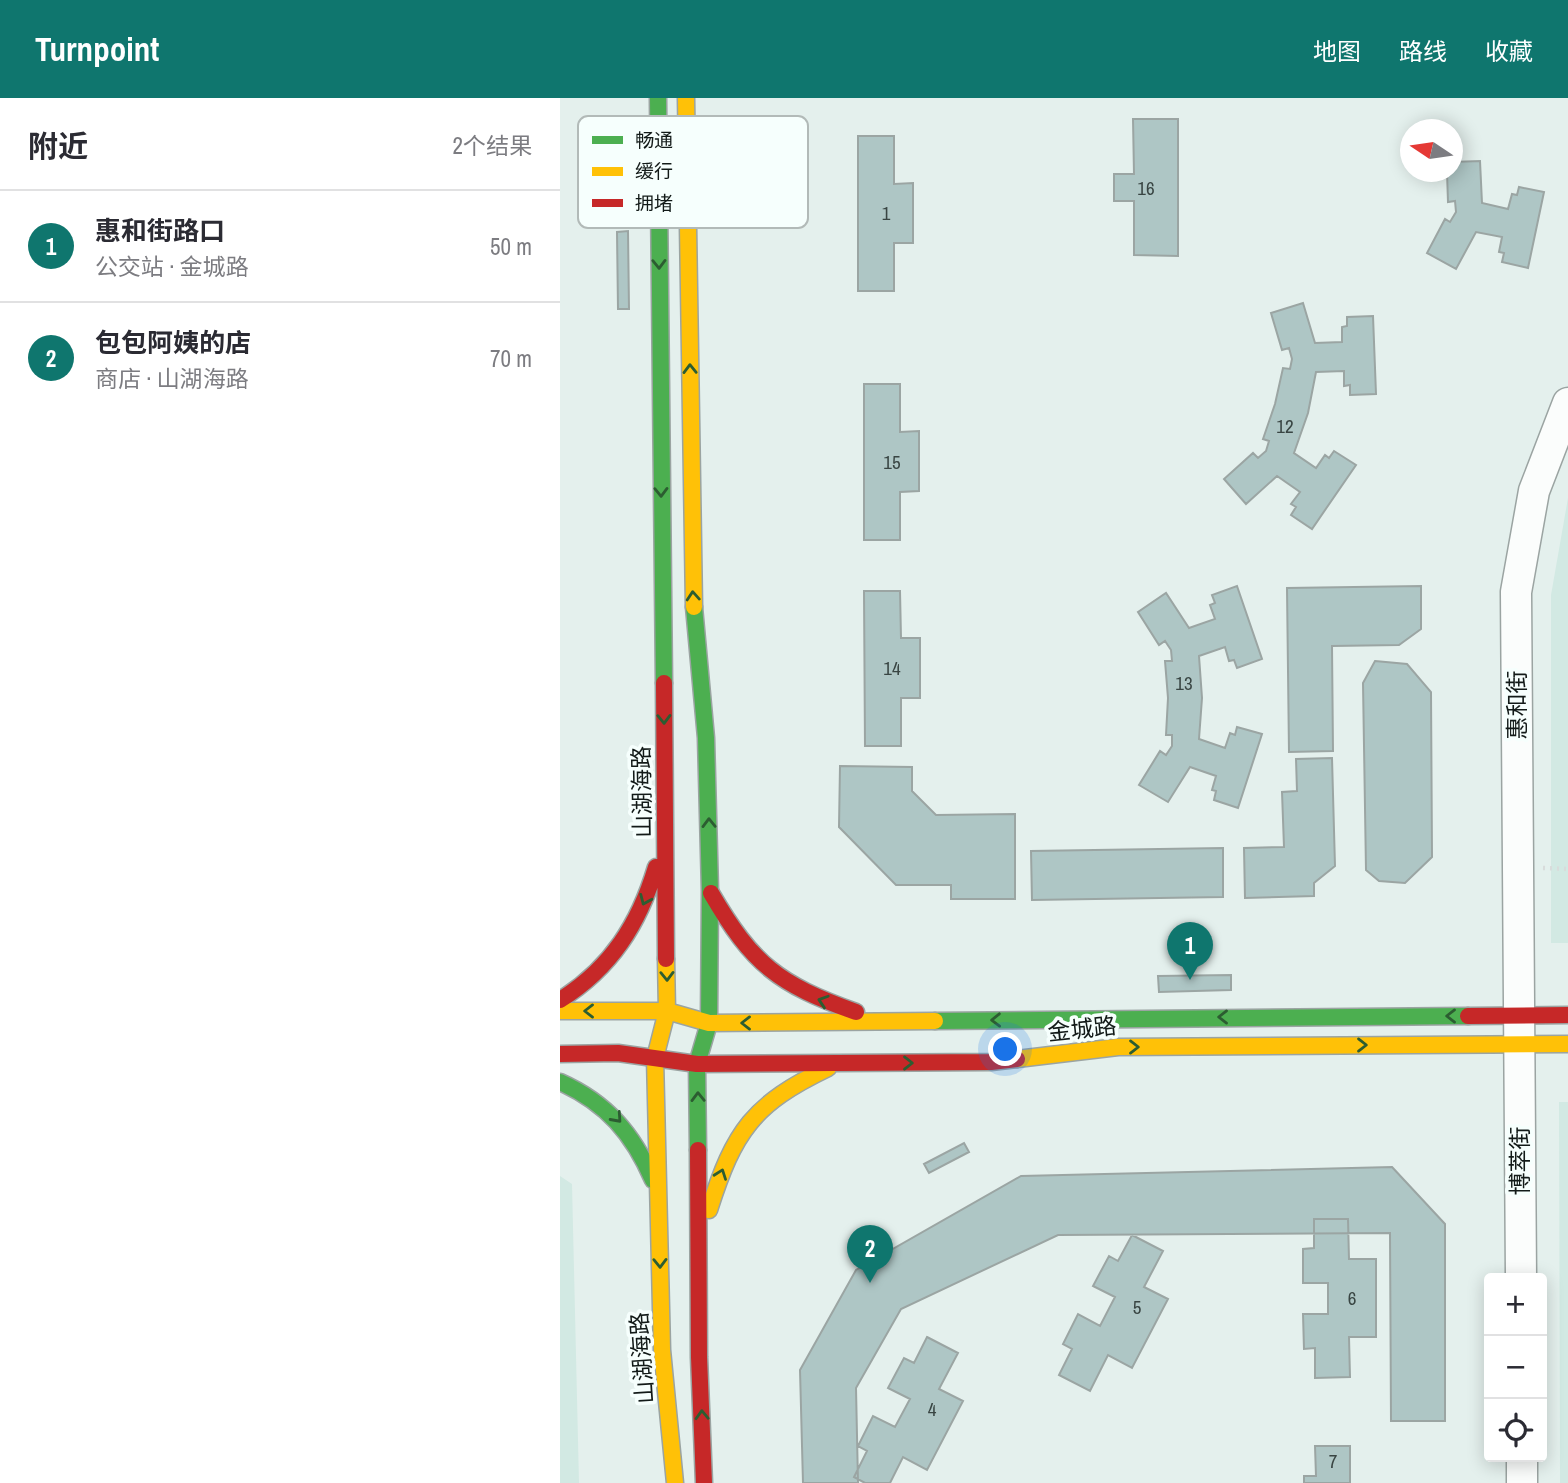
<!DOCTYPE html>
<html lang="zh">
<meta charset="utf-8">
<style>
:root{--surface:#fff;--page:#f2f2f3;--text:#2b2b33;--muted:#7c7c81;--line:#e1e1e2;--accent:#0f766e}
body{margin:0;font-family:"Archivo Narrow","Noto Sans SC",sans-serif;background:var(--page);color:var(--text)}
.controls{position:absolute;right:21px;bottom:21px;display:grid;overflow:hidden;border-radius:7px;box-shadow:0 4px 18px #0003}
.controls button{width:63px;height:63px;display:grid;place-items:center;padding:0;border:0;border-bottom:2px solid var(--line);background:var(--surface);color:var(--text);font:35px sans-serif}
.compass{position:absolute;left:840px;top:21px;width:63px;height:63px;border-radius:50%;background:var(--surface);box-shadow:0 4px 18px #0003;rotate:283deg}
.you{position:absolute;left:446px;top:952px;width:24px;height:24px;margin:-18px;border:5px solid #fff;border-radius:50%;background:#1a73e8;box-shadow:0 0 0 10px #1a73e833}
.badge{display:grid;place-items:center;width:46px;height:46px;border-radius:50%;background:var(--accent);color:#fff;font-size:23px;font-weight:700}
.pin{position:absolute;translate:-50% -58px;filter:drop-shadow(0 2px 4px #0008)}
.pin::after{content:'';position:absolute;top:37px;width:24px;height:21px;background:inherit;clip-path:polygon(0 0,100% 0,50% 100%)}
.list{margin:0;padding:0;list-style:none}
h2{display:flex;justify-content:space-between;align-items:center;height:91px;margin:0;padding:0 28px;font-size:30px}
h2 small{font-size:23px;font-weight:400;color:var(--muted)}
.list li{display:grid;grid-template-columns:46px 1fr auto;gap:21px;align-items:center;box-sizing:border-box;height:112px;padding:0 28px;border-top:2px solid var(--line)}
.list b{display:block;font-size:26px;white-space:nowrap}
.list p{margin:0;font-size:23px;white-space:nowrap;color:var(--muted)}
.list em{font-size:23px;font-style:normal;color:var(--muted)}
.icon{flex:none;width:38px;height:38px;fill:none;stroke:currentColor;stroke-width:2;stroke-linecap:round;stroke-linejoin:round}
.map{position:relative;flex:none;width:1008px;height:1385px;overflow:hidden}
header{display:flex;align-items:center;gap:42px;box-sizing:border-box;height:98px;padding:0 35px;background:var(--accent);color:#fff}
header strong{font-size:33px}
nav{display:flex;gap:38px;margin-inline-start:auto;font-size:24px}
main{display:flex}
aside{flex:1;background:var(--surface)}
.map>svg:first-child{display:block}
.built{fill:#d2e9e3}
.building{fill:#aec6c5;stroke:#9ba5a3;stroke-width:2}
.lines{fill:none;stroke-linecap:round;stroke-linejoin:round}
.street-casing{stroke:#9ba4a2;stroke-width:33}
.fast-casing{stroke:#9ba4a2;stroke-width:19}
.slow-casing{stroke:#9ba4a2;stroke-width:19}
.jam-casing{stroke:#9ba4a2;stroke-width:19}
.path{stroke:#d8dcdb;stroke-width:4.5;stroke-dasharray:2 5;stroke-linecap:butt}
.street{stroke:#fbfdfc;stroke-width:30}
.fast{stroke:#4caf50;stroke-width:16}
.slow{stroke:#ffc107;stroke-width:16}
.jam{stroke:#c62828;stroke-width:16}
.oneway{stroke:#2c5d31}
.labels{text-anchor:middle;stroke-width:7;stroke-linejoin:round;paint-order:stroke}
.number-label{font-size:19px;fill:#394543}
.street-label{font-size:23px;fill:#121a18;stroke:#f6fffd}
.key{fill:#f6fffd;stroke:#b2bab8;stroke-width:2}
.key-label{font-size:19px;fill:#121a18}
</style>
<header>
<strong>Turnpoint</strong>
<nav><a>地图</a><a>路线</a><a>收藏</a></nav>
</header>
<main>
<aside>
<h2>附近<small>2个结果</small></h2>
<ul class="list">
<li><span class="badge">1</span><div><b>惠和街路口</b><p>公交站 · 金城路</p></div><em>50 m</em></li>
<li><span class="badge">2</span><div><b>包包阿姨的店</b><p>商店 · 山湖海路</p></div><em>70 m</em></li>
</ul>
</aside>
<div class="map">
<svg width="1008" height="1385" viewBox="0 0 1008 1385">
<rect width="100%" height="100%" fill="#e4f0ed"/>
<path class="built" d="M 1008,400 L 1008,845 L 991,845 L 991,497 Z
M 999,1004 L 1008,1004 L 1008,1385 L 1000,1385 Z
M 0,1078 L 12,1086 L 19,1385 L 0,1385 Z"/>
<path class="building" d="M 573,21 L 618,21 L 618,158 L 574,157 L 574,103 L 554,103 L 554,76 L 574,76 Z
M 298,38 L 334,38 L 334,86 L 353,85 L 353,145 L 334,145 L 334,193 L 298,193 Z
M 920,63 L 922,105 L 948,111 L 952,96 L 957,97 L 959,89 L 984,94 L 968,170 L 942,164 L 944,155 L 939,154 L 942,139 L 916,134 L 896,171 L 867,155 L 885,121 L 890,124 L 896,114 L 895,103 L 888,104 L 887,74 L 892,74 L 892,64 Z
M 68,133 L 69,211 L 58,211 L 57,134 Z
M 743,205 L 755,245 L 782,244 L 782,229 L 787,228 L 787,219 L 813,218 L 816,296 L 790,297 L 790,287 L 784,288 L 784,273 L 756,274 L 748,315 L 734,355 L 756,370 L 765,357 L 769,360 L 774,353 L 796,367 L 752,431 L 731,417 L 736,409 L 731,406 L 740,394 L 717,378 L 686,406 L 664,381 L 693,355 L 698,360 L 706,353 L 709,343 L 703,341 L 715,306 L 723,270 L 730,271 L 732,261 L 729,250 L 722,252 L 711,215 Z
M 304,286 L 340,286 L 340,334 L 359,333 L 359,393 L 340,394 L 340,442 L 304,442 Z
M 677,488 L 702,561 L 677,570 L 674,562 L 669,563 L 665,549 L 639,558 L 642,600 L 639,641 L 665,650 L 670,635 L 675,637 L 677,629 L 702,636 L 678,710 L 654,702 L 656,693 L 652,692 L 656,678 L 630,669 L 608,704 L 579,687 L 600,653 L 606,657 L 612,648 L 612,637 L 606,637 L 608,600 L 605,563 L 612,563 L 611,552 L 605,543 L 599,547 L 578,514 L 606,495 L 629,530 L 655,521 L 650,507 L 655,505 L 652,497 Z
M 861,488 L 861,531 L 839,547 L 772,548 L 773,653 L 729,654 L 727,490 Z
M 304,493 L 340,493 L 341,540 L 360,540 L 360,600 L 341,600 L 341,648 L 305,648 Z
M 815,563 L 847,566 L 871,594 L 872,759 L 845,785 L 819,783 L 806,772 L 803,585 Z
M 772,660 L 775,768 L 754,785 L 754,798 L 685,800 L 684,750 L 724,749 L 722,694 L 737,693 L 736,661 Z
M 280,668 L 352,669 L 352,693 L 376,717 L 455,716 L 455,801 L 391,801 L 391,787 L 336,787 L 279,729 Z
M 663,750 L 663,799 L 472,802 L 471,753 Z
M 671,877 L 671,892 L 599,894 L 598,878 Z
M 404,1045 L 409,1054 L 369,1075 L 364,1066 Z
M 832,1069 L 885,1126 L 885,1323 L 831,1323 L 830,1135 L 498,1137 L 341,1211 L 296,1290 L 298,1385 L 243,1385 L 240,1272 L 296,1172 L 461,1078 Z
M 754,1121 L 788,1121 L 789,1161 L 816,1161 L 816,1239 L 789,1239 L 790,1279 L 755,1280 L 755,1250 L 744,1251 L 743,1216 L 768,1216 L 768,1185 L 743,1185 L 743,1151 L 754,1150 Z
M 572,1137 L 603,1153 L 584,1189 L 608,1201 L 572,1270 L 548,1257 L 530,1293 L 499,1277 L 512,1251 L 503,1246 L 518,1216 L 540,1228 L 555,1199 L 533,1188 L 549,1158 L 558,1163 Z
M 367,1239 L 398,1255 L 379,1291 L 403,1303 L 367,1372 L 343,1359 L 330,1385 L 305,1385 L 294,1379 L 307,1353 L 298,1348 L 313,1318 L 335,1329 L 350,1301 L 328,1290 L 344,1260 L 354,1265 Z
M 755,1348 L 790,1348 L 790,1385 L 744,1385 L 744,1378 L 756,1378 Z"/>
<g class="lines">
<g class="street-casing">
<path id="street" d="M 961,1180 L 956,494 L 974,393 L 1008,305
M 962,1359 L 962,1385"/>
</g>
<g class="fast-casing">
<path id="fast" d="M 98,0 L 104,585
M 134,509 L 146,640 L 150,793 L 149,925 L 137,966 L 138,1052
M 375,923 L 908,918
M 0,984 C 47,1005 73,1036 93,1082"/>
</g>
<g class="slow-casing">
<path id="slow" d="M 126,0 L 134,509
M 106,861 L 107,913 L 95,960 L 102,1252 L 115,1385
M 0,913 L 107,913 L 149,925 L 375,923
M 457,961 L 558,949 L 1008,946
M 149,1112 C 174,1033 193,1006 268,970"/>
</g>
<g class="jam-casing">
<path id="jam" d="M 104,585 L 106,861
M 151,795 C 193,867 218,886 296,914
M 0,902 C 51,870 79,826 96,769
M 908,918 L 1008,917
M 0,956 L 58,955 L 137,966 L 431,964 L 457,961
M 138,1052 L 139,1259 L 144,1385"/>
</g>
<path class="path" d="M 983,770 L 1008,771"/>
<use href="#street" class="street"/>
<use href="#fast" class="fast"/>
<use href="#slow" class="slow"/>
<use href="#jam" class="jam"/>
</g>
<defs><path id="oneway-chevron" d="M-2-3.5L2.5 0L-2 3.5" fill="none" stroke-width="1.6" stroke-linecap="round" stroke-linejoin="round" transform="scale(1.75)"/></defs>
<g class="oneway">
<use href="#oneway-chevron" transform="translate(99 166) rotate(89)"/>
<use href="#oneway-chevron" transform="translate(130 271) rotate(-91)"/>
<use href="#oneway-chevron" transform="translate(101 394) rotate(89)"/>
<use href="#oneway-chevron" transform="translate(133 498) rotate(-94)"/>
<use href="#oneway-chevron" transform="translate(104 621) rotate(89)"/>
<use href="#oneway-chevron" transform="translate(149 725) rotate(-91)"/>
<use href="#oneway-chevron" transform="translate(85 802) rotate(113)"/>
<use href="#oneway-chevron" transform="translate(107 878) rotate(89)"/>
<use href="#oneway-chevron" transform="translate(263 903) rotate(-162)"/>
<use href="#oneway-chevron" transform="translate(29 913) rotate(180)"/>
<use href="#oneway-chevron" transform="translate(891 918) rotate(180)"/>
<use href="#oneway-chevron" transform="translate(663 919) rotate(180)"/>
<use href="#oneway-chevron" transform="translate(436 922) rotate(179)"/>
<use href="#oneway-chevron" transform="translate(186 925) rotate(180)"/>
<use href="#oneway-chevron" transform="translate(802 947)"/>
<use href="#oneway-chevron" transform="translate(574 949)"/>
<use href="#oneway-chevron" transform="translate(348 965)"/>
<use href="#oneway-chevron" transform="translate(138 999) rotate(-91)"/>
<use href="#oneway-chevron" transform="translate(57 1020) rotate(48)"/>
<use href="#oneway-chevron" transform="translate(161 1076) rotate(-70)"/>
<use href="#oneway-chevron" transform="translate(100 1165) rotate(89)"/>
<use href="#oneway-chevron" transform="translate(142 1317) rotate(-92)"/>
</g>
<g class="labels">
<g class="number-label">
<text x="586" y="97">16</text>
<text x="326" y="122">1</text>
<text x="725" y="335">12</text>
<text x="332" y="371">15</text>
<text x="332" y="577">14</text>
<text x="624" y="592">13</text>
<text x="792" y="1207">6</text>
<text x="577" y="1216">5</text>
<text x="372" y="1318">4</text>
<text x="773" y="1370">7</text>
</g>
<g class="street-label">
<text transform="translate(957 607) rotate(-90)" y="8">惠和街</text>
<text transform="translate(82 694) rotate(-91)" y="8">山湖海路</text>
<text transform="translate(522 931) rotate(-6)" y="8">金城路</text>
<text transform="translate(960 1063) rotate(-90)" y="8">博萃街</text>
<text transform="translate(82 1260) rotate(-94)" y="8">山湖海路</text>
</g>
</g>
<rect x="18" y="18" width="230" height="112" rx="10" class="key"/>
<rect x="32" y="38" width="31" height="8" fill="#4caf50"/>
<rect x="32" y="69" width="31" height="9" fill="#ffc107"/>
<rect x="32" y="101" width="31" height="8" fill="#c62828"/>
<g class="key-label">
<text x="75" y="49">畅通</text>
<text x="75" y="80">缓行</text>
<text x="75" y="112">拥堵</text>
</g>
</svg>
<div class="controls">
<button>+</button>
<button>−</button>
<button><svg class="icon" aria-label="locate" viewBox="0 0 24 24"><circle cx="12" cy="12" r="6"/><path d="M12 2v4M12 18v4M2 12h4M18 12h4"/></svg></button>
</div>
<svg class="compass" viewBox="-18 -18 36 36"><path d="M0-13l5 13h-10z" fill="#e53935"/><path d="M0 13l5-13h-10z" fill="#7c7c81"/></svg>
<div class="you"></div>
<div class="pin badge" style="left:630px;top:882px">1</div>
<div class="pin badge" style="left:310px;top:1185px">2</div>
</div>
</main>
